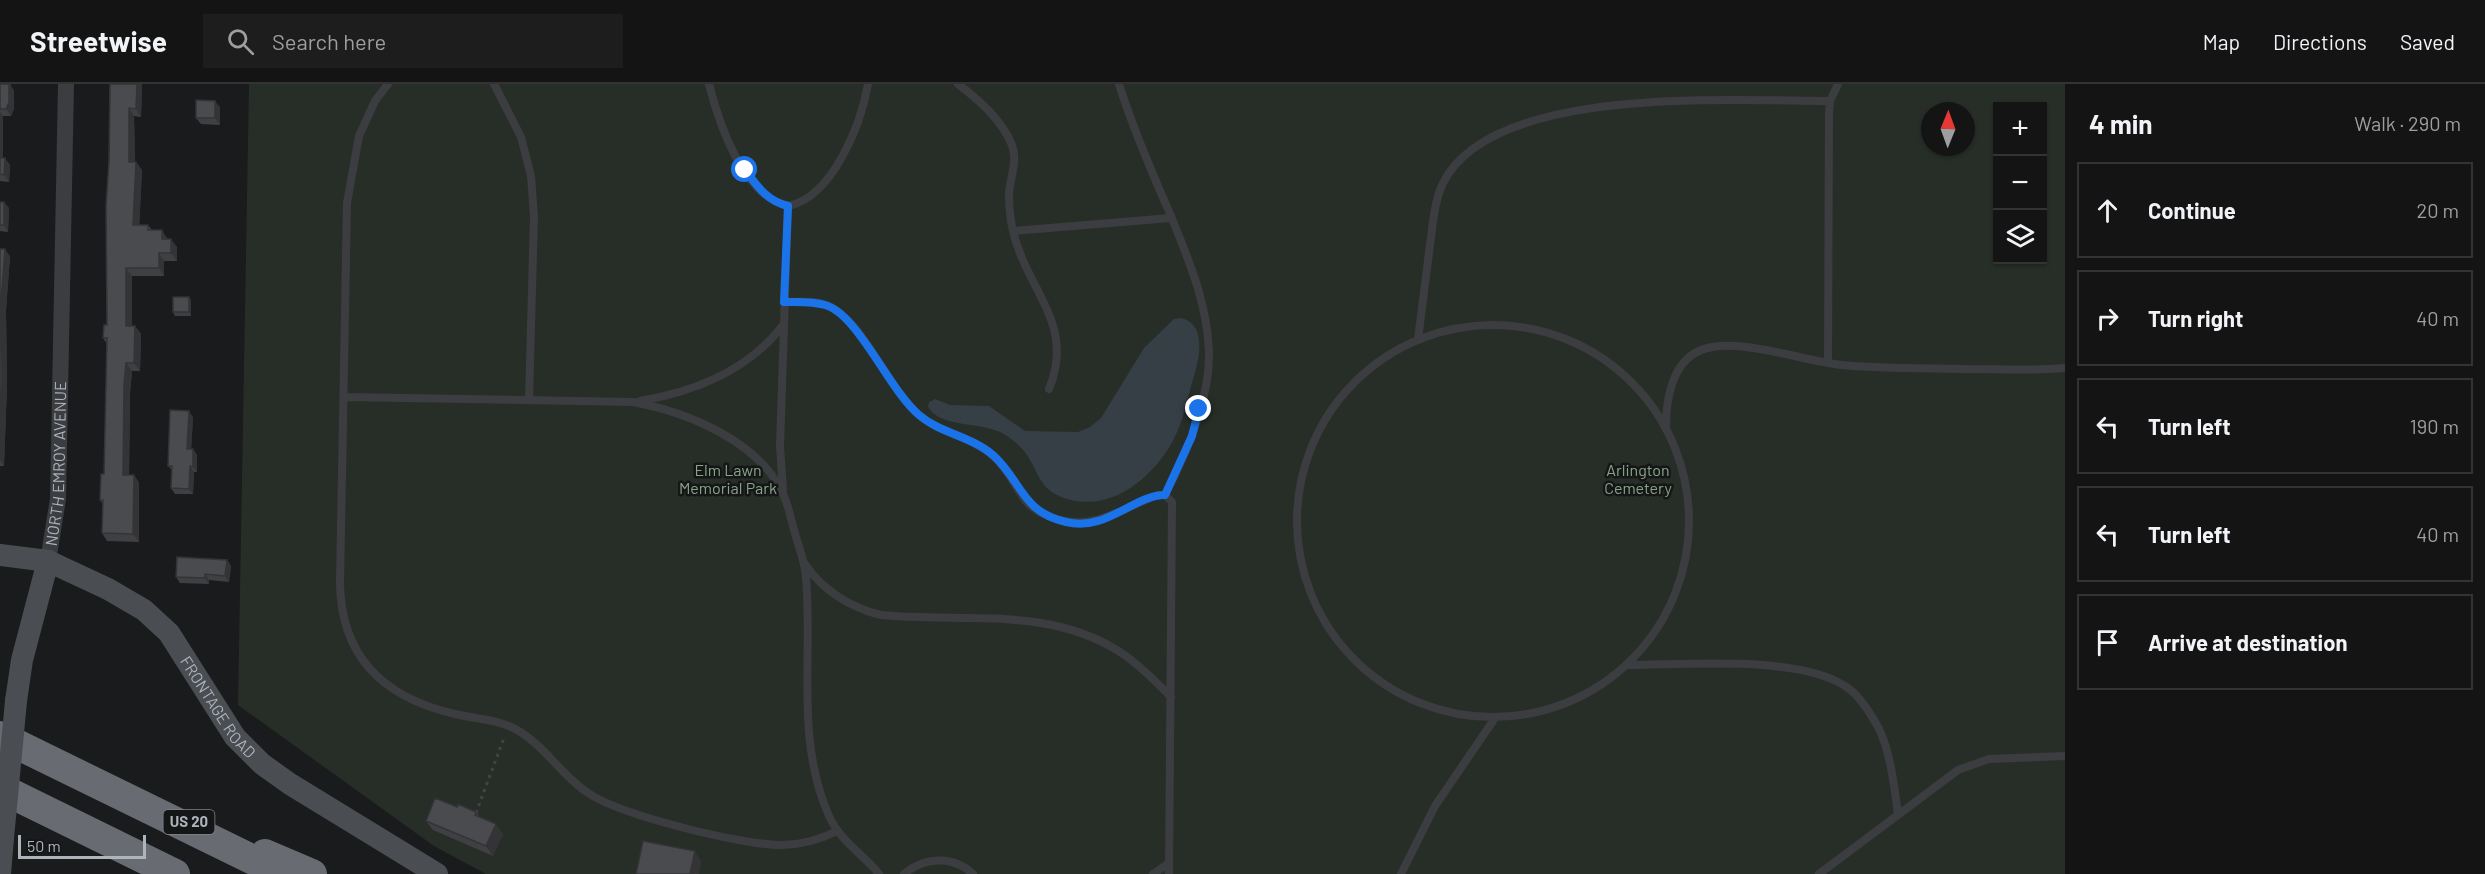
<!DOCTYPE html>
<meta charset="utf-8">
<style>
:root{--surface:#141415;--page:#1d1d1e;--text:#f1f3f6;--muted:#9d9ea0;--line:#333334}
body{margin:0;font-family:Barlow,sans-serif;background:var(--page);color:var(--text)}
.controls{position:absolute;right:18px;top:18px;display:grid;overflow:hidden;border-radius:0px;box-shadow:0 2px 4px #0004}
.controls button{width:54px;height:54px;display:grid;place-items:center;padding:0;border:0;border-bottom:2px solid var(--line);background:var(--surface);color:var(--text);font:30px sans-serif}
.compass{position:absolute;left:1921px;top:18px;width:54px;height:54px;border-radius:50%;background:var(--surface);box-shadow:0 2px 4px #0004;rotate:1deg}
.scale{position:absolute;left:18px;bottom:15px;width:128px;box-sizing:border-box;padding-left:6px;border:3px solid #aeb4bb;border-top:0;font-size:16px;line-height:21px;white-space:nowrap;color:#aeb4bb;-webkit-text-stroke:4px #151618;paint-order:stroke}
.stop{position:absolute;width:18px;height:18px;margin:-14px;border:4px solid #1a73e8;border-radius:50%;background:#fff}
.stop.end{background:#1a73e8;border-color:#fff;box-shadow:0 2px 6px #0008}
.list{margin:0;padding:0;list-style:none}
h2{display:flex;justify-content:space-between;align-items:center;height:78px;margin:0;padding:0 24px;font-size:26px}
h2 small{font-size:20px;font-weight:400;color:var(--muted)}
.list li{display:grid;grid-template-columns:39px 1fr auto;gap:18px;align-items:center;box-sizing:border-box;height:96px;margin:0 12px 12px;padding:0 12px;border:2px solid var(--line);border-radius:0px}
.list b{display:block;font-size:22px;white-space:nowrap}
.list em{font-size:20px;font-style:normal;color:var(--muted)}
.icon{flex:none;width:33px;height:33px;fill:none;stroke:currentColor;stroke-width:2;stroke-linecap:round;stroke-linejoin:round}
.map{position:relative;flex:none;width:2065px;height:790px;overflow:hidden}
header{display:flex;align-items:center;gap:36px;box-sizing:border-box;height:84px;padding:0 30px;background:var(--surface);border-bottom:2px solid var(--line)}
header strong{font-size:28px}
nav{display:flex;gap:33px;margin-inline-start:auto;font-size:21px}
.search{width:420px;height:54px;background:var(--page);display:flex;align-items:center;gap:15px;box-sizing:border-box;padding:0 21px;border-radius:0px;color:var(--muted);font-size:22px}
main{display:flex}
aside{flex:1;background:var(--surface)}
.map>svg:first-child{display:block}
.green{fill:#272e27;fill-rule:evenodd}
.water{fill:#353f45}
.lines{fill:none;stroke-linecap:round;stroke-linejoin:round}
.path{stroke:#424448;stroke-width:3;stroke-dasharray:3 4.5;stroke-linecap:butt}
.lane{stroke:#3c3d41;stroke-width:8}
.street{stroke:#3c3d41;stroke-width:16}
.secondary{stroke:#4a4d51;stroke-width:22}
.highway{stroke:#686c72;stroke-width:30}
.secondary-bridge{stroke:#4a4d51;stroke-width:22}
.wall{fill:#404044}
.shaded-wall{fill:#343437}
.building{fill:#4a4b4f;stroke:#343437;stroke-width:1.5}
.route{stroke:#1a73e8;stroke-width:8}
.labels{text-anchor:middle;stroke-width:5;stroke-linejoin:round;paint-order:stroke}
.shield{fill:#151618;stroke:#80858a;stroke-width:1.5}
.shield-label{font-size:15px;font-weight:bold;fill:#aeb4bb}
.street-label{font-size:16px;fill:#aeb4bb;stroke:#151618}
.park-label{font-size:16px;fill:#89a487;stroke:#151618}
</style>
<header>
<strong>Streetwise</strong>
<div class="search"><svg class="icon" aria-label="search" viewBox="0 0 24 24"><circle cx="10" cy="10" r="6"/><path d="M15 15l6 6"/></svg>Search here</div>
<nav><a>Map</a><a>Directions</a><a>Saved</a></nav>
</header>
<main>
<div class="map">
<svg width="2065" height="790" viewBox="0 0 2065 790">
<rect width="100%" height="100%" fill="#1a1b1c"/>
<path class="green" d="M 249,0 L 2065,0 L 2065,790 L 486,790 L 434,762 L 238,621 ZM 1998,22 L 2042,22 L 2042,176 L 1998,176 ZM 1930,27 L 1966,27 L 1966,63 L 1930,63 Z"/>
<path class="water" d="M 1181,234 C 1193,237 1198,245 1199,257 C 1201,271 1195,288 1191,302 C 1186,322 1181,344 1170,362 C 1148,398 1108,429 1064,414 C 1039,405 1039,389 1027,371 C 1023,364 1014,357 1007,352 C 988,337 940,345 928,323 L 929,318 L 935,315 L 950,321 L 989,322 L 1025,347 L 1078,348 L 1090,343 L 1101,334 L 1144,264 L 1174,235 Z"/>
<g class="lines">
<path class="path" d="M 476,729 L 504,654"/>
<path class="lane" d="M 388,0 L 375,17 L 359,52 L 347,119 L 340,499 C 341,574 385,614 455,630 C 476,635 498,635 517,646 C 545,662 561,691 588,709 C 620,731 741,761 781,761 C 802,761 819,756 837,747
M 494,0 L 521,53 L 531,92 L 534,132 L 529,316
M 709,0 C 719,40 743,112 788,122
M 958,0 C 979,16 1002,36 1012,61 C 1018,78 1010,93 1009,110 C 1009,122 1010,135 1013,147 C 1027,207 1076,240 1049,305
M 1119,0 C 1133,45 1152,89 1171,132 C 1189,177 1207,218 1209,268 C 1210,316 1187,369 1165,411
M 1013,147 L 1171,134
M 784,218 C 799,218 815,216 829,222 C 862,236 888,304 918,330 C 940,349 971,352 993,372 C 1007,384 1014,401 1025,416 C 1032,424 1041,430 1051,433 C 1092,449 1122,424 1158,411 L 1165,411 L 1172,418 L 1169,790
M1297 437a196 196 0 1 1 392 0a196 196 0 1 1-392 0Z
M 1418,255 C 1422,224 1426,192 1430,161 C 1433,140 1434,118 1443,99 C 1492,0 1734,17 1830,17
M 1828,279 L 1829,29 L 1830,17 L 1838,0
M 344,313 L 633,318 C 687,328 759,357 783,410 C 789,422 791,437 795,449 C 799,464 805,478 806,493 C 813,574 795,655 829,732 C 841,758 862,769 879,790
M 640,317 C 694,308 749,286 783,241
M 1666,342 C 1666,316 1672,279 1699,267 C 1734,251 1802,277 1842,281 C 1884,285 1927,284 1969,285 C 2001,285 2033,287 2065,284
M 783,406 L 780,362 L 788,122 C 833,113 861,40 868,0
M 805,480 C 822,506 851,524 881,531 C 963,539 1050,521 1123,570 C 1141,582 1156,598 1171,613
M 1628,581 C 1686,581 1798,571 1845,602 C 1860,611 1871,630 1879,645 C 1891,670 1894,702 1898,730
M 904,790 C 924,773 953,771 973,790
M 1153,790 L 1169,779
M 1401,790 L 1435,722 L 1495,634
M 1819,790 L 1958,686 L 1989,675 L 2065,672"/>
<path class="street" id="s1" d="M 48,477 L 58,415 L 66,0"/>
<g class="secondary">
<path id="s2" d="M 0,471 L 48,477 L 108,505 L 144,526 L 169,549 L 235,653 L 262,680 L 290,700 L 437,790"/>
<path d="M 16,617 L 22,576 L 48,477"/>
<path d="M 0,790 L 3,754"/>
</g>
<path class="highway" d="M 0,652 L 282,790
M 0,704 L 175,790
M 265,770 L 312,790"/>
<path class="secondary-bridge" d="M 3,754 L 16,617"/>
</g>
<path class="wall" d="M 0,0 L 11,0 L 11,2 L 14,7 L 14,25 L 11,32 L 3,32 L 3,74 L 10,81 L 9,98 L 0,97 Z
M 110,0 L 142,0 L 141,33 L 134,32 L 135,78 L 136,78 L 142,86 L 139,141 L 148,141 L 152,146 L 167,154 L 167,155 L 177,163 L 177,177 L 164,177 L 164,192 L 132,192 L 132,242 L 135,242 L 141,250 L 140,287 L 132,287 L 130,309 L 129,391 L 134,391 L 139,399 L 139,458 L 107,457 L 102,449 L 103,420 L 100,416 L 104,390 L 107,260 L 103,254 L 107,241 Z
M 220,23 L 220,41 L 201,40 L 196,34 Z
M 0,118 L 9,124 L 8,148 L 0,147 Z
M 0,165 L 10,172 L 6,226 L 7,301 L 4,382 L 0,382 Z
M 191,216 L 191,232 L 175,232 L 173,228 Z
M 193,333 L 191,365 L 193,365 L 197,371 L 197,388 L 194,388 L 193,410 L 175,410 L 171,404 L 172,386 L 168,382 Z
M 227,476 L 231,482 L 229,498 L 209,496 L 209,500 L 180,499 L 176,493 Z
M 457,723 L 476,728 L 480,733 L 503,750 L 493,772 L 433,746 L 426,737 Z"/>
<path class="shaded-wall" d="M 6,0 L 11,0 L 11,2 L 14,7 L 14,25 L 11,32 L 6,25 Z
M 137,0 L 142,0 L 141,33 L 136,25 Z
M 215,17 L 220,23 L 220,41 L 215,34 Z
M 129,24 L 134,32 L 135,86 L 129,78 Z
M 0,28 L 3,32 L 3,81 L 0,77 Z
M 5,74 L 10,81 L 9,98 L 4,91 Z
M 136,78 L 142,86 L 139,149 L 133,141 Z
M 4,118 L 9,124 L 8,148 L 4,141 Z
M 162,146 L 167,154 L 167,163 L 162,155 Z
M 171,155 L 177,163 L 177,177 L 171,169 Z
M 5,165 L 10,172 L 6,226 L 7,301 L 4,382 L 0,376 L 0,355 L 1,219 Z
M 159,169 L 164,177 L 164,192 L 159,184 Z
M 126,184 L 132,192 L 132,250 L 126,242 Z
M 189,213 L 191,216 L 191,232 L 189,228 Z
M 135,242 L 141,250 L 140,287 L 134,279 Z
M 126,279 L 132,287 L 130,309 L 129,399 L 123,391 L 124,301 Z
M 189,327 L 193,333 L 191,371 L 187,365 Z
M 193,365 L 197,371 L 197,388 L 193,383 Z
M 190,382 L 194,388 L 193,410 L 189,405 Z
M 134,391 L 139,399 L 139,458 L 133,450 Z
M 227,476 L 231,482 L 229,498 L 225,492 Z
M 205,490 L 209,496 L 209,500 L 205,494 Z
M 496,740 L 503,750 L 493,772 L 486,762 Z
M 695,767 L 701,777 L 699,790 L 690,790 Z"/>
<path class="building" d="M 0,0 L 9,0 L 9,18 L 6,25 L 0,25 Z
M 110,0 L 137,0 L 136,25 L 129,24 L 129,78 L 136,78 L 133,141 L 148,141 L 148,146 L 162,146 L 162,155 L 171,155 L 171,169 L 159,169 L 159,184 L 126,184 L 126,242 L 135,242 L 134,279 L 126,279 L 124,301 L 123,391 L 134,391 L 133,450 L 102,449 L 103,416 L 100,416 L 101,390 L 104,390 L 107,254 L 103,254 L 104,241 L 107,241 L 106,122 L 109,77 Z
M 196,16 L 215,17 L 215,34 L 196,34 Z
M 0,74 L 5,74 L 4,91 L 0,90 Z
M 0,118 L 4,118 L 4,141 L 0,141 Z
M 0,165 L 5,165 L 1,219 L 2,293 L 0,355 Z
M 173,213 L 189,213 L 189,228 L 173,228 Z
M 170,326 L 189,327 L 187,365 L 193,365 L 193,383 L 190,382 L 189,405 L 171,404 L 172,382 L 168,382 Z
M 177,473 L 227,476 L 225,492 L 205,490 L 205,494 L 176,493 Z
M 435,714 L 457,723 L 458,720 L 476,728 L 475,731 L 496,740 L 486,762 L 426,737 Z
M 643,757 L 695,767 L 690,790 L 636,790 Z"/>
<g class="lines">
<path class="route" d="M 745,86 C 758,103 767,117 788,122 L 784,218 C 798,218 812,217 825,221 C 858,230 889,306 919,331 C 941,350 972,352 994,372 C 1022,398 1022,428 1066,438 C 1107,448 1133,411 1165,411 L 1192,352 L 1199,325"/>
</g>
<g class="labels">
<rect class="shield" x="163.5" y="726" width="51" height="24" rx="4.5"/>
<g class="shield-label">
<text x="189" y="743">US 20</text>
</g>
<g class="street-label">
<text dy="6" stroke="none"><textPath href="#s1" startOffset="98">NORTH EMROY AVENUE</textPath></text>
<text dy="6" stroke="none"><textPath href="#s2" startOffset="279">FRONTAGE ROAD</textPath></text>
</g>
<g class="park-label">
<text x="728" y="392">Elm Lawn<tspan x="728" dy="18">Memorial Park</tspan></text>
<text x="1638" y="392">Arlington<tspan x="1638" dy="18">Cemetery</tspan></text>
</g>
</g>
</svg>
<div class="controls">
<button>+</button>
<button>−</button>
<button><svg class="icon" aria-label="layers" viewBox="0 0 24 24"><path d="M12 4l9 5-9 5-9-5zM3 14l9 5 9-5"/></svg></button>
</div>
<svg class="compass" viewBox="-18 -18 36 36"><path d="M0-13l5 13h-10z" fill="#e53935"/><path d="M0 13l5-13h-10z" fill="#9d9ea0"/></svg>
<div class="scale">50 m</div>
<div class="stop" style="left:745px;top:86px"></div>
<div class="stop end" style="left:1199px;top:325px"></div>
</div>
<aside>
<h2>4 min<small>Walk · 290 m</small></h2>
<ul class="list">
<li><svg class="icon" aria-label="ahead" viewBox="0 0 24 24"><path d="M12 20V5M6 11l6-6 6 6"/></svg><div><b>Continue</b></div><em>20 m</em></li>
<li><svg class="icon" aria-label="right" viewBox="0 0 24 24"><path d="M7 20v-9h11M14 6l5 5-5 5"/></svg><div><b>Turn right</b></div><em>40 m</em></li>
<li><svg class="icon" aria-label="left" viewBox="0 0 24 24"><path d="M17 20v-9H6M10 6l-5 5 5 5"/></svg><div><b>Turn left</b></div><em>190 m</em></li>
<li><svg class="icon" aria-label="left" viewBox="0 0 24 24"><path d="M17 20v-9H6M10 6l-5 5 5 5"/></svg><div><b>Turn left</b></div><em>40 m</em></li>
<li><svg class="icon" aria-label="arrive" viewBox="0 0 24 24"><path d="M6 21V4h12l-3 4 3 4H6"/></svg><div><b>Arrive at destination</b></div></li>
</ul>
</aside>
</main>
